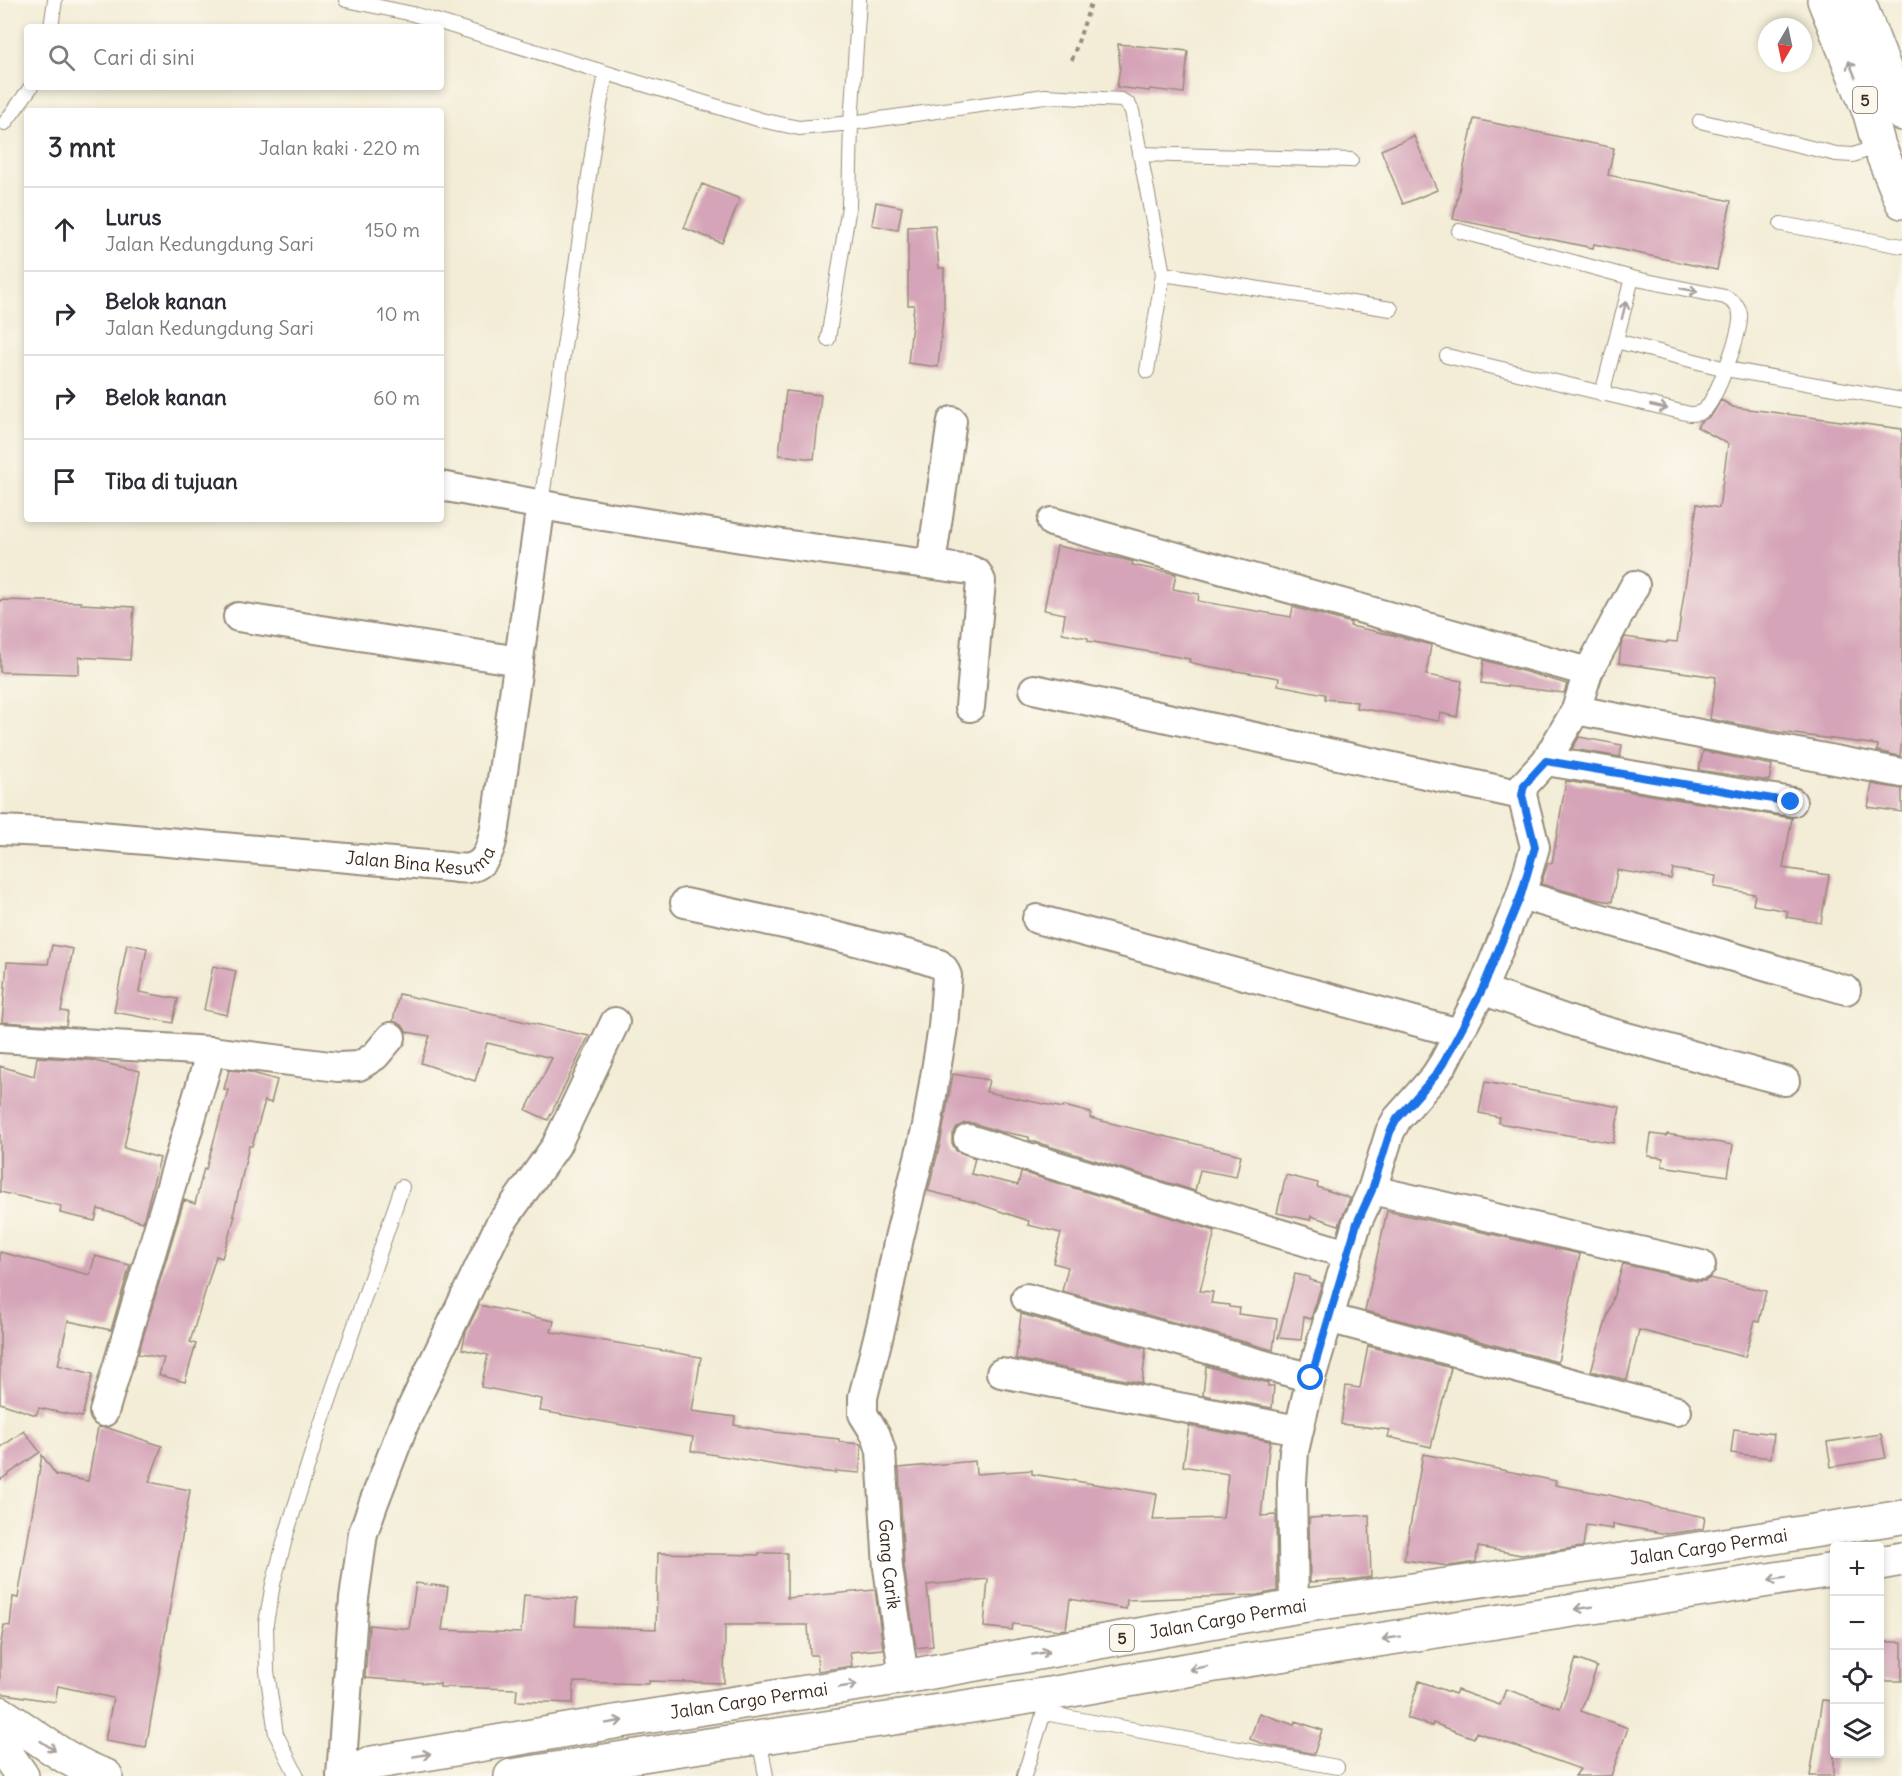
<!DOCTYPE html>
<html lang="id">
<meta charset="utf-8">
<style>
:root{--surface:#fff;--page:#f2f2f3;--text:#2b2b33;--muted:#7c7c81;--line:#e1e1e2}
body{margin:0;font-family:Delius,sans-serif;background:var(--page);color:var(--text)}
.controls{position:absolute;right:18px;bottom:18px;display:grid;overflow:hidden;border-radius:6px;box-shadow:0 3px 9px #0003}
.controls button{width:54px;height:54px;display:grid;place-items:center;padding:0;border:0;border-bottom:2px solid var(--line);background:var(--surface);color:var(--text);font:30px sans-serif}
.compass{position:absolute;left:1758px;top:18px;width:54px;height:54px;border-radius:50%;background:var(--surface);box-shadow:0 3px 9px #0003;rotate:189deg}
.stop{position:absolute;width:18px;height:18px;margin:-14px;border:4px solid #1a73e8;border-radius:50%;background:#fff}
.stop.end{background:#1a73e8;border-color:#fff;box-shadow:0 2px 6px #0008}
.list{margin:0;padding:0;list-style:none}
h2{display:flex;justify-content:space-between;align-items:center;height:78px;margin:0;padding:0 24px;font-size:26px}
h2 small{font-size:20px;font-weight:400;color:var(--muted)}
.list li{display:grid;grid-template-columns:39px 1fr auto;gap:18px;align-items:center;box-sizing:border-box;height:84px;padding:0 24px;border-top:2px solid var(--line)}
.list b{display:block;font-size:22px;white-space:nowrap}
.list p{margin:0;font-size:20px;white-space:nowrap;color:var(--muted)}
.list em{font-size:20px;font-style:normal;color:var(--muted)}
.icon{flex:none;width:33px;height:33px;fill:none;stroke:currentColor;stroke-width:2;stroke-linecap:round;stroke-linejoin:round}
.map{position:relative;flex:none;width:1902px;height:1776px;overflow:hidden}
.search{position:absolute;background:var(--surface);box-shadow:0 3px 9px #0003;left:24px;top:24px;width:420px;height:66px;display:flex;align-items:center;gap:15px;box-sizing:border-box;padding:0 21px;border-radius:6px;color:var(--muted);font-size:22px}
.panel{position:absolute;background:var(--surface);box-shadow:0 3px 9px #0003;left:24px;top:108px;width:420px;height:414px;border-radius:6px}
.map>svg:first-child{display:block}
.building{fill:#d5a4b8}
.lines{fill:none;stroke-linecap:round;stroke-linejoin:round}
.service-casing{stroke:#978c7a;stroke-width:16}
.minor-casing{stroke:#978c7a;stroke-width:32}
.trunk-casing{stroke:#978c7a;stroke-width:36}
.path{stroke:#978c7a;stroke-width:4;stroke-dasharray:4.5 4.5;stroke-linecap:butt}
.service{stroke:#fff;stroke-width:14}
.minor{stroke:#fff;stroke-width:28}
.trunk{stroke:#fff;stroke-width:33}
.oneway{stroke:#a79f9a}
.route{stroke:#1a73e8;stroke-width:8}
.labels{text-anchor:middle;stroke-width:4.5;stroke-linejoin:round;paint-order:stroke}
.shield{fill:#fbf7ec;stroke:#75685c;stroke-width:1.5}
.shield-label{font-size:16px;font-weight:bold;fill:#3b2a1e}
.street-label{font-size:18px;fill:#3b2a1e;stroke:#fbf7ec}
</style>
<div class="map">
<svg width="1902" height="1776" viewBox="0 0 1902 1776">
<rect width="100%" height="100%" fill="#fbf7ec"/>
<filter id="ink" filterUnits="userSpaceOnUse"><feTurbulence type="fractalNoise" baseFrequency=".0167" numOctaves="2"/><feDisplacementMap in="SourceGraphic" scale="12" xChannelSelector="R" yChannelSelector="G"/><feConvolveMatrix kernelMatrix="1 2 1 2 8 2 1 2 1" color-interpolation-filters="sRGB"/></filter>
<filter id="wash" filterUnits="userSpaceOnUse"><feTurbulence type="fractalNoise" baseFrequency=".008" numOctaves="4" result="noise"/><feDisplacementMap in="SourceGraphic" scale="24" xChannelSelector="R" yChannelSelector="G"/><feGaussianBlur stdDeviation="1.35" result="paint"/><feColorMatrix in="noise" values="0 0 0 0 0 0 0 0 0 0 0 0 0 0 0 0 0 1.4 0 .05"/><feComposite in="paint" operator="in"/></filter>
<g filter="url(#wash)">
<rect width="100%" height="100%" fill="#f3edd7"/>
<g id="blocks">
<path class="building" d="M 1118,44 L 1188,51 L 1184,93 L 1150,89 L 1149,91 L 1117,87 L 1120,67 Z
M 1474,119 L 1614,148 L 1608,175 L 1731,201 L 1717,270 L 1594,244 L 1593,248 L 1453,219 Z
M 1414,136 L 1437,190 L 1403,204 L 1381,150 Z
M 702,184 L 740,199 L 722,243 L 684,228 Z
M 876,202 L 902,207 L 898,230 L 872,225 Z
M 935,225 L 939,268 L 944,268 L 944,308 L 938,367 L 908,363 L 914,305 L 908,305 L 908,227 Z
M 786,391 L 821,395 L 814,459 L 779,455 Z
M 1721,400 L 1733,407 L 1902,429 L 1902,739 L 1900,756 L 1877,751 L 1878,745 L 1779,732 L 1710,719 L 1716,677 L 1619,663 L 1621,645 L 1625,637 L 1667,643 L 1667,641 L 1677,642 L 1697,504 L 1719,508 L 1728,444 L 1697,427 L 1700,422 L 1712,415 Z
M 1057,546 L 1127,560 L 1133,562 L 1132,565 L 1176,574 L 1173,589 L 1199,594 L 1198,601 L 1291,617 L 1293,607 L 1300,609 L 1351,623 L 1350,626 L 1393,635 L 1431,645 L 1426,675 L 1462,681 L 1457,717 L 1440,713 L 1439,721 L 1356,708 L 1357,702 L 1325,699 L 1325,694 L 1278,685 L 1279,678 L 1206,666 L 1189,662 L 1190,659 L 1088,641 L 1088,638 L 1062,633 L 1065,614 L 1044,610 Z
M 0,600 L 81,602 L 81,604 L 134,607 L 130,660 L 79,657 L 79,674 L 0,672 Z
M 1484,660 L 1567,684 L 1564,693 L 1481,683 Z
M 1579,737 L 1622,745 L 1620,757 L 1572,749 Z
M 1703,751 L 1772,765 L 1769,781 L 1699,770 Z
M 1566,781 L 1792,818 L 1783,868 L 1829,875 L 1821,923 L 1786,917 L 1788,911 L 1753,905 L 1755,894 L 1714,887 L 1716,876 L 1673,869 L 1671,879 L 1617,870 L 1612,902 L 1594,899 L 1541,884 L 1548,863 L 1552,863 Z
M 1872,784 L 1902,789 L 1902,812 L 1868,807 Z
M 127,944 L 147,948 L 139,992 L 178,999 L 173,1023 L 114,1012 Z
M 52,945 L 73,949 L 61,1011 L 68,1012 L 66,1026 L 2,1022 L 7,962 L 48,964 Z
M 213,966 L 236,971 L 227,1015 L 204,1010 Z
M 399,994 L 589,1036 L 548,1120 L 526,1110 L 552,1058 L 487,1043 L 475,1081 L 421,1063 L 430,1036 L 407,1032 L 402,1025 L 393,1021 Z
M 37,1057 L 90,1060 L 140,1071 L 124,1148 L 160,1158 L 143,1222 L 98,1209 L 95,1221 L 60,1213 L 61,1206 L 0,1192 L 0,1066 L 34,1076 Z
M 229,1070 L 249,1072 L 277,1080 L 271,1103 L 265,1101 L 252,1146 L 249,1146 L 233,1216 L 235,1216 L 222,1258 L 216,1256 L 190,1342 L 196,1344 L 185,1382 L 159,1375 L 164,1358 L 138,1354 L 184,1200 L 195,1204 L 204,1168 L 206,1169 L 228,1090 L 224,1089 Z
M 953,1074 L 989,1080 L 986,1092 L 1063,1108 L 1064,1106 L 1091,1113 L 1090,1118 L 1241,1155 L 1236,1177 L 1200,1170 L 1195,1191 L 1029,1140 L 1029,1137 L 998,1131 L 973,1123 L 965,1123 L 957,1127 L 952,1135 L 952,1143 L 956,1151 L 975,1158 L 971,1174 L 1018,1185 L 1021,1172 L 1215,1231 L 1200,1291 L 1213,1292 L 1211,1303 L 1229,1305 L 1229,1307 L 1239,1308 L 1238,1314 L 1277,1319 L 1273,1350 L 1062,1291 L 1068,1267 L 1053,1263 L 1061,1233 L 1028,1225 L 1029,1221 L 973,1202 L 928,1191 L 940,1144 Z
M 1485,1082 L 1620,1107 L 1613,1143 L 1498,1123 L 1499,1117 L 1479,1113 Z
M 1651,1134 L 1666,1136 L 1667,1134 L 1733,1145 L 1728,1176 L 1662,1166 L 1663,1158 L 1648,1156 Z
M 1286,1175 L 1318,1183 L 1317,1187 L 1350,1198 L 1339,1225 L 1311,1216 L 1310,1220 L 1277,1213 Z
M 1387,1211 L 1580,1254 L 1558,1362 L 1365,1311 Z
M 0,1252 L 90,1275 L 95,1256 L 130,1265 L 111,1330 L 68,1321 L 58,1365 L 93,1374 L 82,1417 L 39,1408 L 36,1415 L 0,1403 Z
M 1623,1264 L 1697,1281 L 1705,1281 L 1710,1278 L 1766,1291 L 1759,1322 L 1755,1321 L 1745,1357 L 1639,1330 L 1627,1380 L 1591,1371 Z
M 1295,1274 L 1309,1277 L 1309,1280 L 1322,1283 L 1311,1319 L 1304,1317 L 1301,1340 L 1278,1338 Z
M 479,1305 L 554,1321 L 551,1332 L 701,1357 L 692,1411 L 735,1417 L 734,1425 L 774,1432 L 839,1439 L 839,1442 L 861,1444 L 860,1473 L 836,1471 L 836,1473 L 807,1470 L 691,1451 L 693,1437 L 540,1411 L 542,1399 L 481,1387 L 488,1355 L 462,1349 L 466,1332 Z
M 1021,1314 L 1146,1349 L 1142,1383 L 1016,1359 Z
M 1368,1346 L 1451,1368 L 1431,1447 L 1388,1437 L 1390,1430 L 1341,1424 L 1346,1386 L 1360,1388 Z
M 1206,1366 L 1268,1383 L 1268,1386 L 1274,1386 L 1272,1408 L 1203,1395 Z
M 1189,1426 L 1270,1441 L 1261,1516 L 1276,1515 L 1277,1591 L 1257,1595 L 1127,1600 L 1126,1609 L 1070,1599 L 1066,1629 L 1059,1630 L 1013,1624 L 1012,1630 L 984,1627 L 988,1579 L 927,1585 L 933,1646 L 916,1648 L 904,1566 L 899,1468 L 975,1461 L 976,1474 L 1032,1470 L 1032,1474 L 1157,1494 L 1153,1520 L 1223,1518 L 1228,1474 L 1183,1466 Z
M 98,1427 L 108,1428 L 162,1446 L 149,1482 L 190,1490 L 146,1748 L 105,1741 L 113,1698 L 58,1686 L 55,1702 L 0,1693 L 0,1648 L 4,1625 L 10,1626 L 13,1597 L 18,1598 L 42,1455 L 56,1475 L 88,1481 Z
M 1734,1429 L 1774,1434 L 1771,1458 L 1731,1453 Z
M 24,1431 L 40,1452 L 0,1480 L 0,1448 Z
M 1881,1434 L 1886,1458 L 1831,1467 L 1827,1442 Z
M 1423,1454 L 1556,1481 L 1555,1485 L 1609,1495 L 1650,1505 L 1650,1506 L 1705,1517 L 1703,1529 L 1667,1534 L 1613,1524 L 1613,1529 L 1586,1525 L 1583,1547 L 1521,1555 L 1478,1547 L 1476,1562 L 1449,1566 L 1404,1560 Z
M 1369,1515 L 1371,1577 L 1349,1580 L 1310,1582 L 1309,1518 Z
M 658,1553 L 759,1555 L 759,1553 L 787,1553 L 787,1598 L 875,1590 L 883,1649 L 850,1652 L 852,1666 L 818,1671 L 817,1655 L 810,1655 L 808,1625 L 725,1625 L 724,1683 L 649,1681 L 649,1684 L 574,1682 L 573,1703 L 516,1701 L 517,1689 L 440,1687 L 440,1684 L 365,1678 L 369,1625 L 409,1629 L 416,1583 L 448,1587 L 442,1630 L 521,1633 L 524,1595 L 577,1599 L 575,1626 L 656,1629 Z
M 1880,1642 L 1902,1642 L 1902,1681 L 1880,1681 Z
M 1576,1659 L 1597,1667 L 1581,1711 L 1628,1728 L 1611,1776 L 1575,1776 L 1580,1769 L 1476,1732 L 1474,1738 L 1433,1723 L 1432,1726 L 1407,1718 L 1419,1681 L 1455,1694 L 1457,1690 L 1500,1705 L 1506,1689 L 1560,1708 Z
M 1822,1700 L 1834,1701 L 1834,1776 L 1810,1776 Z
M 1259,1713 L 1294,1725 L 1295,1721 L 1322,1730 L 1314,1754 L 1264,1744 L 1250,1739 Z"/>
</g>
</g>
<g filter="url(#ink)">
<use href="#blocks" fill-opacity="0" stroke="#978c7a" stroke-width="1.5"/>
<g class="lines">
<g class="service-casing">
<path id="service" d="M 346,0 L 413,14 L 761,120 L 799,128 L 851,123 L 1045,96 L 1121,100 L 1128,104 L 1132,111 L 1163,274 L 1147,371
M 51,27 L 55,0
M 1700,121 L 1836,154 L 1853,155 L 1879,146
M 5,123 L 31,87
M 1140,154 L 1351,160
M 1781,224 L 1902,246
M 1163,274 L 1391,309
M 828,339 L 849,206 L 851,123 L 859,0
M 1616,341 L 1726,369 L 1902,400
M 1447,356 L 1690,414 C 1697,414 1703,413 1707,407 C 1718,393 1742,331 1740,314 C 1739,306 1731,300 1725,297 L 1632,278 L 1459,231
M 1602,394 L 1632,278
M 541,504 L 597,121 L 606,73
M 1044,1713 L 1337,1767
M 759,1738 L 766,1776
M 297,1776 L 276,1734 L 267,1671 L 266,1623 L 273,1584 L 287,1532 L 318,1433 L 402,1187
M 1024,1776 L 1046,1706"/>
</g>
<g class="minor-casing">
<g id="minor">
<path d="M 441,486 L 597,515 L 754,540 L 970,570 L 977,573 L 981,581 L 970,707"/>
<path d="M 1052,522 L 1588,672"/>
<path d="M 931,564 L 952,421"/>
<path d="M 238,617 L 519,661"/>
<path d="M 1034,689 L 1522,795"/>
<path d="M 1576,710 L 1902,773"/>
<path d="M 1546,761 L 1792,802"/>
<path id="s1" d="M 0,830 L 67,833 L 449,867 C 455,868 463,869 469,868 C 488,865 492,843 495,828 L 541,504"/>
<path d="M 1521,895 L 1846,990"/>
<path id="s2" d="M 685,903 L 803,928 L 915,956 L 939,964 L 944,969 L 947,976 L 943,1027 L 927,1126 L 899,1238 L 883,1318 L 863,1397 L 863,1414 L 876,1435 L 881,1451 L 888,1568 L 904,1677"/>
<path d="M 1037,919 L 1459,1033"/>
<path d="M 1482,990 L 1576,1023 L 1785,1081"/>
<path d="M 0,1038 L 211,1051 L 338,1067 L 359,1066 L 375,1056 L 391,1037"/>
<path d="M 968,1139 L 1347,1254"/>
<path d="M 1372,1190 L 1701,1265"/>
<path d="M 1026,1298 L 1311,1378"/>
<path d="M 1328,1318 L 1677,1411"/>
<path d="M 1001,1373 L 1298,1430"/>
<path d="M 104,1412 L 211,1051"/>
<path d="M 1294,1607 L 1292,1483 L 1294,1451 L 1311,1378 L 1357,1223 L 1372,1190 L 1390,1132 L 1397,1119 L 1435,1076 L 1444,1062 L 1482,990 L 1521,895 L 1535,847 L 1522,795 L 1524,785 L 1546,761 L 1576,710 L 1588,672 L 1635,585"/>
<path d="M 341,1776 L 354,1598 L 363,1533 L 374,1502 L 404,1424 L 499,1226 L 556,1146 L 615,1022"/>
</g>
</g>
<g class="trunk-casing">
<g id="trunk">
<path d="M 1824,0 L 1870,114 L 1879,146 L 1902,202"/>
<path d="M 1858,0 L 1902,114"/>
<path d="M 1880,1563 L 1902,1559"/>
<path d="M 0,1713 C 37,1736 64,1761 106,1776"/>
<path d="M 0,1744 L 22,1776"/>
<path id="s3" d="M 346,1776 L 372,1763 L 626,1720 L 904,1677 L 1294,1607 L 1705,1548 L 1902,1517"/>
<path d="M 511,1776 L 674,1750 L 894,1718 L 1049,1694 L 1215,1665 L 1834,1570"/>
</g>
</g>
<path class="path" d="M 1072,60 L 1092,0"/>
<use href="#service" class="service"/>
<use href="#minor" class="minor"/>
<use href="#trunk" class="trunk"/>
</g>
<defs><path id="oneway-shaft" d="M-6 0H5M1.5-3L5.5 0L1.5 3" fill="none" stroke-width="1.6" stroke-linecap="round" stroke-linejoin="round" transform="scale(1.5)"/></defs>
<g class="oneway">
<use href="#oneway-shaft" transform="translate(1852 69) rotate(-112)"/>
<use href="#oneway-shaft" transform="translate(1689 290) rotate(11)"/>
<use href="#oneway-shaft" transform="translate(1624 310) rotate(-76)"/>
<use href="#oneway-shaft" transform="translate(1659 407) rotate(13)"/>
<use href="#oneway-shaft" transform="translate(1777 1579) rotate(171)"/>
<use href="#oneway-shaft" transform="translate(1584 1608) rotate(171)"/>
<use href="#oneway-shaft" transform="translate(1391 1638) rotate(171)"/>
<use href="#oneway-shaft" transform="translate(1041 1653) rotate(-10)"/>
<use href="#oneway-shaft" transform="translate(1198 1668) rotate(170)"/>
<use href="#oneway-shaft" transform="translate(848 1686) rotate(-9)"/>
<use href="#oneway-shaft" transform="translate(614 1722) rotate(-10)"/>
<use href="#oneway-shaft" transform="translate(48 1746) rotate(34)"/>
<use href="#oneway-shaft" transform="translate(422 1755) rotate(-10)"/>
</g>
</g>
<g class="lines" filter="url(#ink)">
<path class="route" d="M 1311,1378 L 1357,1223 L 1372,1190 L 1390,1132 L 1397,1119 L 1435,1076 L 1444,1062 L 1482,990 L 1521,895 L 1535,847 L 1522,795 L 1524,785 L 1546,761 L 1791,802"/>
</g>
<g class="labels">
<g class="shield">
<rect x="1853" y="87" width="24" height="26" rx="4.5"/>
<rect x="1110" y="1625" width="24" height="26" rx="4.5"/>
</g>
<g class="shield-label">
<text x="1865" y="106">5</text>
<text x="1122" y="1644">5</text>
</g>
<g class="street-label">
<text dy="6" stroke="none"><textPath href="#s1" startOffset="424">Jalan Bina Kesuma</textPath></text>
<text dy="6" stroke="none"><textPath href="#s3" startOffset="1383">Jalan Cargo Permai</textPath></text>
<text dy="6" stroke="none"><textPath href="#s2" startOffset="878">Gang Carik</textPath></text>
<text dy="6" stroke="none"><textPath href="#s3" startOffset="897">Jalan Cargo Permai</textPath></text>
<text dy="6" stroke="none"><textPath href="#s3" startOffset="411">Jalan Cargo Permai</textPath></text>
</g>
</g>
</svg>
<div class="controls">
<button>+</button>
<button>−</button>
<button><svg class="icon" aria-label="locate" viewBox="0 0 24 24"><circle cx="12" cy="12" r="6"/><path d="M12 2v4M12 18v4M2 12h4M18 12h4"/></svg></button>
<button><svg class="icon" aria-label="layers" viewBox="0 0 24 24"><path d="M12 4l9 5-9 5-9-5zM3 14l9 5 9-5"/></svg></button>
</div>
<svg class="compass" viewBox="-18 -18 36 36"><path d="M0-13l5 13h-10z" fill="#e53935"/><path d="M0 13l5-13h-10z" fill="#7c7c81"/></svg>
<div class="stop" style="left:1311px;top:1378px"></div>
<div class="stop end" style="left:1791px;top:802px"></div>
<div class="search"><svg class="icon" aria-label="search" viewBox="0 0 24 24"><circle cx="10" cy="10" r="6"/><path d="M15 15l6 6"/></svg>Cari di sini</div>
<section class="panel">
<h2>3 mnt<small>Jalan kaki · 220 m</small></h2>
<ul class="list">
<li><svg class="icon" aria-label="ahead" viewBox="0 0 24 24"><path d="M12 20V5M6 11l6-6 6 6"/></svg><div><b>Lurus</b><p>Jalan Kedungdung Sari</p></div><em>150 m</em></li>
<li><svg class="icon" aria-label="right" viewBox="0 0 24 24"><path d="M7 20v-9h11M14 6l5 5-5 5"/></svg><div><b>Belok kanan</b><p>Jalan Kedungdung Sari</p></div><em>10 m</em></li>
<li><svg class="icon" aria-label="right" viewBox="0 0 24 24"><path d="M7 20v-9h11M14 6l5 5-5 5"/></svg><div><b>Belok kanan</b></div><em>60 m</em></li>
<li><svg class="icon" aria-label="arrive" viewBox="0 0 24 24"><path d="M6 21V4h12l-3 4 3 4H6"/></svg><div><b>Tiba di tujuan</b></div></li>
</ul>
</section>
</div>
